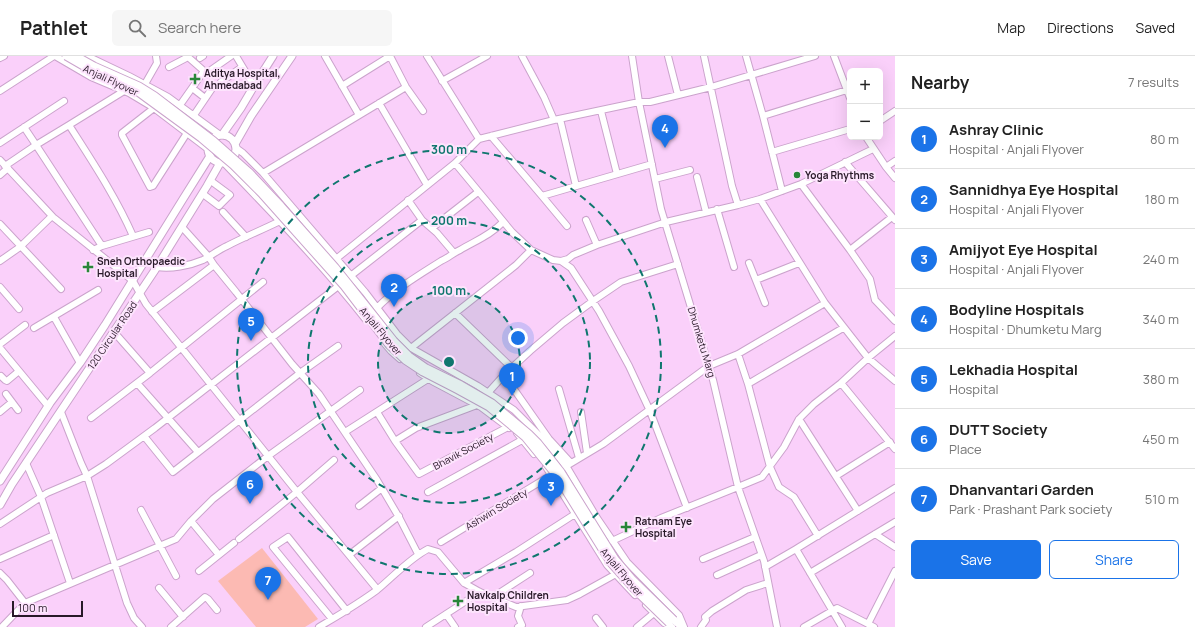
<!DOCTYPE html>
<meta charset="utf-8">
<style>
:root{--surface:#fff;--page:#f6f6f6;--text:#222;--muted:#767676;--line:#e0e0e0;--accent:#1a73e8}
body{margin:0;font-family:Manrope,sans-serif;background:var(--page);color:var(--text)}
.controls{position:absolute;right:12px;top:12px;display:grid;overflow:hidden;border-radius:6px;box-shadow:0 4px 16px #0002}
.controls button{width:36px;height:36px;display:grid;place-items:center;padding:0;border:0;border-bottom:1px solid var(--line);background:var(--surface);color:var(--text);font:20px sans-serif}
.scale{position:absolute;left:12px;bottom:10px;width:71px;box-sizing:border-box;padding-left:4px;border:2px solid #281928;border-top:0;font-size:11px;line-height:14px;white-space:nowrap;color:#281928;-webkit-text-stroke:3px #fde4fd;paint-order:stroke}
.you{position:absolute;left:518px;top:282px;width:14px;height:14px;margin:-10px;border:3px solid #fff;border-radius:50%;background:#1a73e8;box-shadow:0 0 0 6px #1a73e833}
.badge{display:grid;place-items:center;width:26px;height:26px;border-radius:50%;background:var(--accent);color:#fff;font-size:13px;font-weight:700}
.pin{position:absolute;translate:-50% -33px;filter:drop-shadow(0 1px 2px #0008)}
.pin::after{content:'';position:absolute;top:21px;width:14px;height:12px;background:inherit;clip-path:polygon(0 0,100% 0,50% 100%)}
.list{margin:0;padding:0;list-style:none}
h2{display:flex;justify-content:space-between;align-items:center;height:52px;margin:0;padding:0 16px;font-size:17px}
h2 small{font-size:13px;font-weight:400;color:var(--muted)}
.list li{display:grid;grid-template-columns:26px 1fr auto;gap:12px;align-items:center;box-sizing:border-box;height:60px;padding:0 16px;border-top:1px solid var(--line)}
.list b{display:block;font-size:15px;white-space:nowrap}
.list p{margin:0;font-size:13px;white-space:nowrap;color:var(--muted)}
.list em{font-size:13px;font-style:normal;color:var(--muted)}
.actions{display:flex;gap:8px;padding:12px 16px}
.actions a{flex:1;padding:9px 0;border:1px solid var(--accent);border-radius:6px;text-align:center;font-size:14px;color:var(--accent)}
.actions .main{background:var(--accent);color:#fff}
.icon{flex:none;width:22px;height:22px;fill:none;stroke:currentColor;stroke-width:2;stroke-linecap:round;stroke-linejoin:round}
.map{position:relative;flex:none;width:895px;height:571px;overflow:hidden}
header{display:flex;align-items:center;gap:24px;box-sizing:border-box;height:56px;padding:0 20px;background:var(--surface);border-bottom:1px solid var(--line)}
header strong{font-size:19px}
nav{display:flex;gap:22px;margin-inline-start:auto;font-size:14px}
.search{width:280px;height:36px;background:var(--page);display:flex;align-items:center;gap:10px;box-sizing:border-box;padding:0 14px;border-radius:6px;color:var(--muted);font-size:15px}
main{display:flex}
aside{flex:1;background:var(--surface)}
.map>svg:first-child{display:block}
.green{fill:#fcbab3}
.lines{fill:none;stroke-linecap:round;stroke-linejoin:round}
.minor-casing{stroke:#cba3cc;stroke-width:8}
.major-casing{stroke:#cba3cc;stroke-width:9}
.minor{stroke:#fff;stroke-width:6}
.major{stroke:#fff;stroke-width:7}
.major-bridge-casing{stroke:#cba3cc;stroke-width:9;stroke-linecap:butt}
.major-bridge{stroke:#fff;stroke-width:7}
.ring{fill:none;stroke:#0f766e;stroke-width:2;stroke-dasharray:7 5}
.poi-dot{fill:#288638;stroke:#fde4fd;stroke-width:1.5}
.labels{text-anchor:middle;stroke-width:4;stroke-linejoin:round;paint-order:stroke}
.poi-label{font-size:10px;font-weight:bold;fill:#281928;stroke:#fde4fd;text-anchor:start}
.street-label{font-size:10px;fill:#281928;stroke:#fde4fd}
.centre{fill:#0f766e;stroke:#fde4fd;stroke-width:2}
.ring-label{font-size:12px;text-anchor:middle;font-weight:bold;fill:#0f766e;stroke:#fde4fd;stroke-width:4;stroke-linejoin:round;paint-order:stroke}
</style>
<header>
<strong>Pathlet</strong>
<div class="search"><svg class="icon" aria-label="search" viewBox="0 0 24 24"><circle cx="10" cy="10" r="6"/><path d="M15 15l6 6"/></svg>Search here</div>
<nav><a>Map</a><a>Directions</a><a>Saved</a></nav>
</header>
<main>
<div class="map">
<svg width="895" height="571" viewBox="0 0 895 571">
<rect width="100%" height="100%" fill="#fad0fa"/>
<path class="green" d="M 262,492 L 318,563 L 305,571 L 256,571 L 218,525 Z"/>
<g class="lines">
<g class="minor-casing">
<path id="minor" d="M 55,0 L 91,21 L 129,37 L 154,52 L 208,93
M 87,0 L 129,20 L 168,41 L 220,79
M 236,0 L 254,30
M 325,0 L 359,59
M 522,0 L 544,41 L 554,64
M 632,0 L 639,46 L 661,153 L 713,324 L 738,431 L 764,505 L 777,571
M 668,0 L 678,39
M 704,0 L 732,130 L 738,149
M 746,0 L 763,60 L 782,135
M 834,0 L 850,42
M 0,2 L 4,0
M 200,2 L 203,0
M 169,11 L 188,1 L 204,15 L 180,49
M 211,14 L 231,0
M 442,25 L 487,0
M 221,26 L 242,11
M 145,28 L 157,7 L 156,0
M 342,30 L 390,0 L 406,31 L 423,55
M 0,35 L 54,0
M 124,35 L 69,69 C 92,105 116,141 133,180
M 196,35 L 205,42
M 379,47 L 427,129
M 154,52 L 122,77 L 122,79 L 150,131 L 153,130 L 187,77
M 601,55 L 617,118
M 194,59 L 213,31
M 763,60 L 847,34
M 560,63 L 576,130
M 880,65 L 895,55
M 24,71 L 36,89 L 69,69
M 491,80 L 542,140 L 652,108
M 866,81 L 886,111 L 895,122
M 479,83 L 554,64 L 639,46 L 650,46 L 711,31 L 815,0
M 0,87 L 64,45
M 236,92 L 243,97 L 263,117 L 365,236 L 397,278 L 411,292 L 478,330 L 514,354 L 548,388 L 568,413 L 597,462 L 627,506 L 679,559 L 684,571
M 772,96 L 850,73
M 0,104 L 53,161 L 133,225 L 146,248 L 176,285 L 297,436 L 377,533
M 845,106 L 895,164
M 224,107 C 273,158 322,208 366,264
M 5,110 L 36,89 L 102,190 L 93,194
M 886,111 L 895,105
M 263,117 L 406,31
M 0,119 L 8,112
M 697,121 L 706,156
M 655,123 L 690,114
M 801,128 L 850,194 L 892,161
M 203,138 L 219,150 L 230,139 L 211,125
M 542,140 L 567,170
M 760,143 L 825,247 L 868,302 L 895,325
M 717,153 L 734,211
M 223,156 L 246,181
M 422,164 L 437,177 L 454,197
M 586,164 L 597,189
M 0,168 L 61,233
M 182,171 L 208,200 L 214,209 L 236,236 L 292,308 L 319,338 L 377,424 L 400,463 L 418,498
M 432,172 L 478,136
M 102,190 L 149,176
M 531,194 L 553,204 L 561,205 L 571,212 L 599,255 L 629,310 L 650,355 L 687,452
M 850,194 L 870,223 L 875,244 L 895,265
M 336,203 L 455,107 L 479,83 L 427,0
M 0,205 L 20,191 L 52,160
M 561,205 L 568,203 L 573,199 L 597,189 L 666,166 L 738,149 L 760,143 L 801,128 L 873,93
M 749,207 L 765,247
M 157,211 C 171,213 189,210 203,204 C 211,200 218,194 227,190 C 244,181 262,174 280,165
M 348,222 L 422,164 L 408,144
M 756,224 L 799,207
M 0,231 L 19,253
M 377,252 C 395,233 419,219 441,205 C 448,202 453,197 460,194 C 475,185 491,179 503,166
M 152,256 L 214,209
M 455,257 L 511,311
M 54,261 L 80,307
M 34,272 L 98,234
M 114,276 L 150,317
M 0,288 L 25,269
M 385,288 L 391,295 L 400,303
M 0,292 L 48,350
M 411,292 L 516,209 L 531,194 L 512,176 L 455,107
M 738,298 L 748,328 L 770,411 L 779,431 L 794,441 L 818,480
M 420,317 L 432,325 L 481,351 L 509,372
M 504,319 L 549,383 L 571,407
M 1,320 L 5,324 L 7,325 L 19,315
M 137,327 L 198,396
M 841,327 L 895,393
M 748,328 L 843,272
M 559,333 L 579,402
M 6,338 L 18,354
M 486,339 L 504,319 L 530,295 L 563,267 L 593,245 L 621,226 L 678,208
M 0,356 L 12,346
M 61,356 L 81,407 L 87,420 L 127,547 L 134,562 L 142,571
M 377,356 L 395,385 L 416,372 L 477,349 L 478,347
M 581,356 L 587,397
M 91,362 L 150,317 L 263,226
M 799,363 L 858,455
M 345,376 L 428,323
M 517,377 L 534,398
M 144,380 L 173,416 L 300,317 L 338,290
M 395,385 L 419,418 L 508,371
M 26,407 L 41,441 L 70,527
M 546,411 L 607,509 L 635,539
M 563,412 L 603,388 L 709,310 L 738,298 L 825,247
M 836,420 L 890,386
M 428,436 L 522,384
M 359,450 L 382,432
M 141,454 L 176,520
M 191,465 L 219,499
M 0,468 L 47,437 L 87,420 L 106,408 L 155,372 L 341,228
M 875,478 L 895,491
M 239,483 L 297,436 L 334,404
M 612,485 L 661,462 L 738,431 L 762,421 L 784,391 L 799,363 L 814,348 L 841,327 L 868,302 L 895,280
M 441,486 L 553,418
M 349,499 L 399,460
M 0,503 L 54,479
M 703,503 L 755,481
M 765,511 L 796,493
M 199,515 L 234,487
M 0,517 L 7,524 L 25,547
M 810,517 L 895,466
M 717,519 L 761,499
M 464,527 L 516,496 L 575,458
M 159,532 L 183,561
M 493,541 L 530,517
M 646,549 L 664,567 L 672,571
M 446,558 L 455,571
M 596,562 L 603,571
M 332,563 L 273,491 L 288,481 L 347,555
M 868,568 L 895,515
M 2,571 L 25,547 L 176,483 L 191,465 L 213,443 L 268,400 L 360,334
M 171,571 L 205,541 L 208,543 L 217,554
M 319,571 C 339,559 358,548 377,534 C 394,520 409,503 428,493 L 438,496 L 464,527 L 480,536 L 516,551 L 567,544 L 580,538 L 616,518
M 426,571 L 480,536
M 518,571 L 522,569 L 518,560 L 521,550
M 637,571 L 654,557
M 701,571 L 706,564 L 705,561 L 712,555 L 746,534 L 768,527
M 804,571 L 837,552 L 874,571
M 842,571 L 796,493 L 895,432"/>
</g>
<g class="major-casing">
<path id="major" d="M 222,79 L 241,52 L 254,30 L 273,0
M208 93a14 14 0 1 1 28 0a14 14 0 1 1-28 0Z
M 235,88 L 251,60 L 292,0
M 0,425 L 50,347 L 80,307 L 105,269 L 183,143 L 210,100
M 0,449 L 12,428 L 155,214 L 207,130 L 220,107
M 674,564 L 682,571"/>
</g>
<use href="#minor" class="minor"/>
<use href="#major" class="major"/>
<g class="major-bridge-casing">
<path id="major-bridge" d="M 66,0 L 92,15 L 138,36 L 201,82 L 233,109 L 261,137 L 344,230 L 389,289 L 405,304 L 423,316 L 458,334 L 489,351 L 525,381 L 556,419 L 610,506 L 634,533 L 669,567
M 76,0 L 94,10 L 139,30 L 155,40 L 214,85 L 249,116 L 281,150 L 335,211 L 394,285 L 409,300 L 426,312 L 461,329 L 492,347 L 529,378 L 538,387 L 561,416 L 615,503 L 632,523 L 674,564"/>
</g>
<use href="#major-bridge" class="major-bridge"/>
</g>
<circle cx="449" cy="306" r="71" fill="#0f766e" fill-opacity=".12"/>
<g class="ring">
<circle cx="449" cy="306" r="71"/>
<circle cx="449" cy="306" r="141"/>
<circle cx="449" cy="306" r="212"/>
</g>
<g class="poi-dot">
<path d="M193 17h4v4h4v4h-4v4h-4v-4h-4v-4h4z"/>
<circle cx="797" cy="119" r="4"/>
<path d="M86 205h4v4h4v4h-4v4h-4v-4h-4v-4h4z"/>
<path d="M624 465h4v4h4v4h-4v4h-4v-4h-4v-4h4z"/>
<path d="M456 539h4v4h4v4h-4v4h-4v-4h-4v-4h4z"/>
</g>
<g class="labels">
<g class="poi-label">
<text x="204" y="21">Aditya Hospital,<tspan x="204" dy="12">Ahmedabad</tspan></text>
<text x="805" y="123">Yoga Rhythms</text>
<text x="97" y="209">Sneh Orthopaedic<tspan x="97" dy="12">Hospital</tspan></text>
<text x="635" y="469">Ratnam Eye<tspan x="635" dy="12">Hospital</tspan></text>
<text x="467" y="543">Navkalp Children<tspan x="467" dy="12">Hospital</tspan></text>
</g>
<g class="street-label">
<text transform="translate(111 24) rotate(25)" y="4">Anjali Flyover</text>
<text transform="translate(381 275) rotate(50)" y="4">Anjali Flyover</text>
<text transform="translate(112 279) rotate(-56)" y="4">120 Circular Road</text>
<text transform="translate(702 286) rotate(73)" y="4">Dhumketu Marg</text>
<text transform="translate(463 395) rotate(-28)" y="4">Bhavik Society</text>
<text transform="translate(496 453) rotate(-31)" y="4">Ashwin Society</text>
<text transform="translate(622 516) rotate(50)" y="4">Anjali Flyover</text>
</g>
</g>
<circle cx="449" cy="306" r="6" class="centre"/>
<g class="ring-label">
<text x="449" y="98">300 m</text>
<text x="449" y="169">200 m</text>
<text x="449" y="239">100 m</text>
</g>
</svg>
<div class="controls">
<button>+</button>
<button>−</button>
</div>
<div class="scale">100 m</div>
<div class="you"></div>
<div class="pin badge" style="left:512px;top:340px">1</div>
<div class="pin badge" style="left:394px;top:251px">2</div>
<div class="pin badge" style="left:551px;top:450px">3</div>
<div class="pin badge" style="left:665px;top:92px">4</div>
<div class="pin badge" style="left:251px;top:285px">5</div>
<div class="pin badge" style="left:250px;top:448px">6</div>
<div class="pin badge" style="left:268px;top:544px">7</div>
</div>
<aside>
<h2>Nearby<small>7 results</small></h2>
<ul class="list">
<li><span class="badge">1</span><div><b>Ashray Clinic</b><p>Hospital · Anjali Flyover</p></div><em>80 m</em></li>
<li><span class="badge">2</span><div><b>Sannidhya Eye Hospital</b><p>Hospital · Anjali Flyover</p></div><em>180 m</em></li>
<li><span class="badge">3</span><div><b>Amijyot Eye Hospital</b><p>Hospital · Anjali Flyover</p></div><em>240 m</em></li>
<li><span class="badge">4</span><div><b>Bodyline Hospitals</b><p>Hospital · Dhumketu Marg</p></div><em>340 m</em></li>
<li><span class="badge">5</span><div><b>Lekhadia Hospital</b><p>Hospital</p></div><em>380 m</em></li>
<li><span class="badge">6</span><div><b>DUTT Society</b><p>Place</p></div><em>450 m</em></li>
<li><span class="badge">7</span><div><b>Dhanvantari Garden</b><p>Park · Prashant Park society</p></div><em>510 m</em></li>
</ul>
<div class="actions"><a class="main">Save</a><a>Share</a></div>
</aside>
</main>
